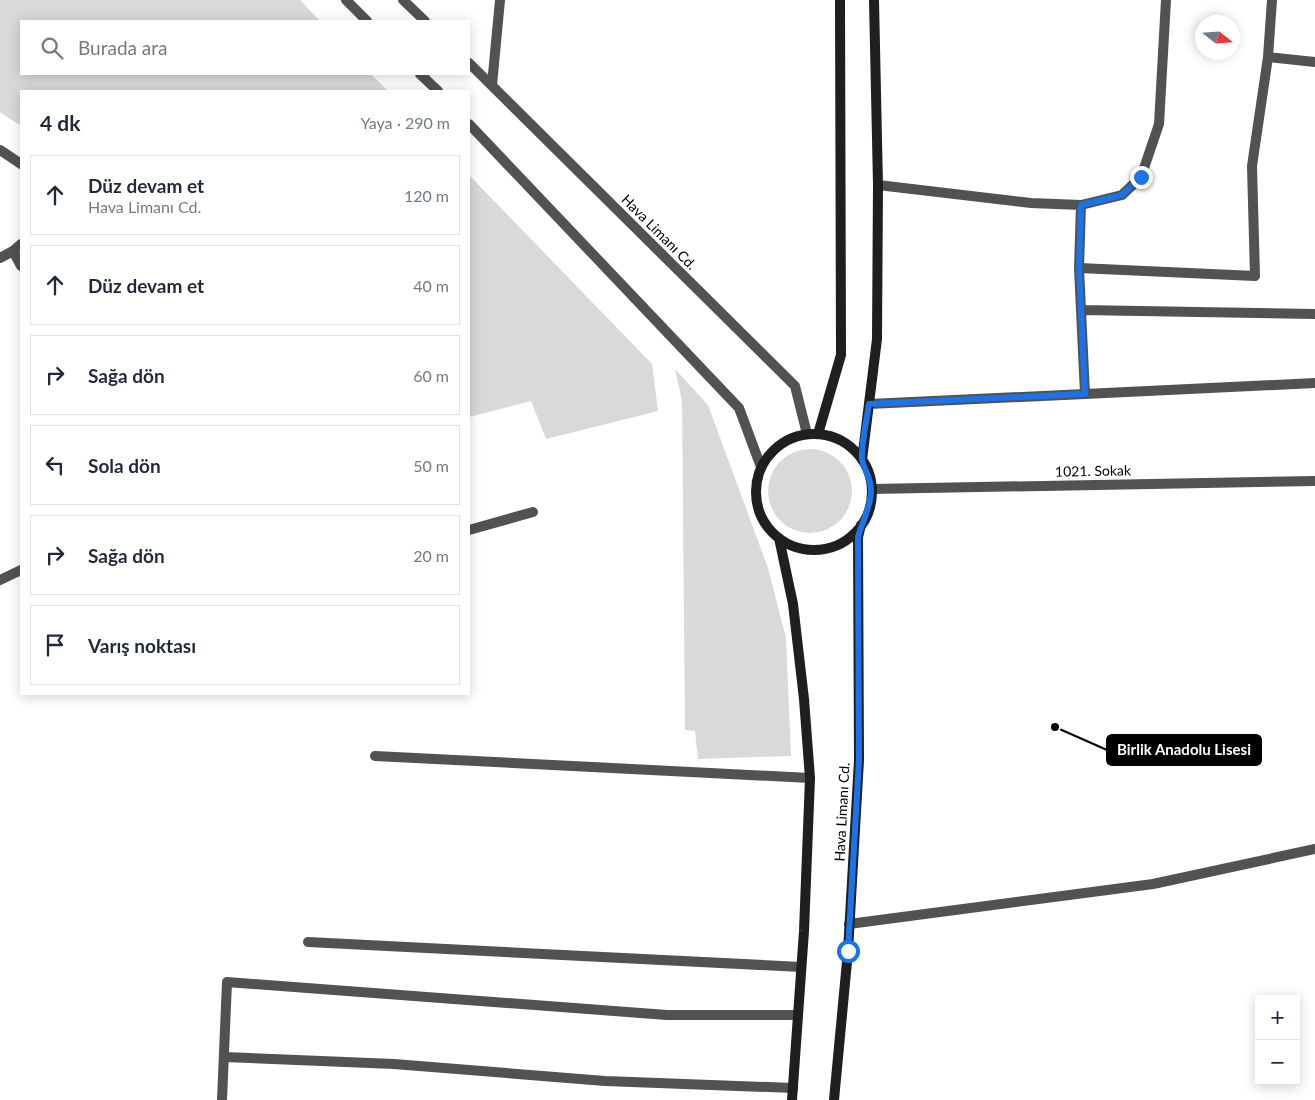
<!DOCTYPE html>
<html lang="tr">
<meta charset="utf-8">
<style>
:root{--surface:#fff;--page:#f6f6f7;--text:#1f2937;--muted:#747a83;--line:#e0e1e3}
body{margin:0;font-family:Lato,sans-serif;background:var(--page);color:var(--text)}
.controls{position:absolute;right:15px;bottom:15px;display:grid;overflow:hidden;border-radius:0px;box-shadow:0 2px 12px #0003}
.controls button{width:45px;height:45px;display:grid;place-items:center;padding:0;border:0;border-bottom:1px solid var(--line);background:var(--surface);color:var(--text);font:25px sans-serif}
.compass{position:absolute;left:1195px;top:15px;width:45px;height:45px;border-radius:50%;background:var(--surface);box-shadow:0 2px 12px #0003;rotate:107deg}
.stop{position:absolute;width:15px;height:15px;margin:-11px;border:4px solid #1a73e8;border-radius:50%;background:#fff}
.stop.end{background:#1a73e8;border-color:#fff;box-shadow:0 1px 5px #0008}
.list{margin:0;padding:0;list-style:none}
h2{display:flex;justify-content:space-between;align-items:center;height:65px;margin:0;padding:0 20px;font-size:21px}
h2 small{font-size:16px;font-weight:400;color:var(--muted)}
.list li{display:grid;grid-template-columns:32px 1fr auto;gap:15px;align-items:center;box-sizing:border-box;height:80px;margin:0 10px 10px;padding:0 10px;border:1px solid var(--line);border-radius:0px}
.list b{display:block;font-size:19px;white-space:nowrap}
.list p{margin:0;font-size:16px;white-space:nowrap;color:var(--muted)}
.list em{font-size:16px;font-style:normal;color:var(--muted)}
.icon{flex:none;width:28px;height:28px;fill:none;stroke:currentColor;stroke-width:2;stroke-linecap:round;stroke-linejoin:round}
.map{position:relative;flex:none;width:1315px;height:1100px;overflow:hidden}
.search{position:absolute;background:var(--surface);box-shadow:0 2px 12px #0003;left:20px;top:20px;width:450px;height:55px;display:flex;align-items:center;gap:12px;box-sizing:border-box;padding:0 18px;border-radius:0px;color:var(--muted);font-size:19px}
.panel{position:absolute;background:var(--surface);box-shadow:0 2px 12px #0003;left:20px;top:90px;width:450px;height:605px;border-radius:0px}
.map>svg:first-child{display:block}
.green{fill:#d9d9d9}
.lines{fill:none;stroke-linecap:round;stroke-linejoin:round}
.service{stroke:#525252;stroke-width:10}
.minor{stroke:#525252;stroke-width:10}
.tertiary{stroke:#525252;stroke-width:10}
.secondary{stroke:#1f1f1f;stroke-width:10}
.route{stroke:#1a73e8;stroke-width:6}
.labels{text-anchor:middle;stroke-width:5;stroke-linejoin:round;paint-order:stroke}
.street-label{font-size:14px;fill:#000;stroke:#fff}
.leader{fill:none;stroke:#000;stroke-width:2}
.callout-dot{fill:#000;stroke:#fff;stroke-width:2}
.callout{fill:#000;stroke:#000;stroke-width:2}
.callout-label{font-size:15px;text-anchor:middle;font-weight:bold;fill:#fff}
</style>
<div class="map">
<svg width="1315" height="1100" viewBox="0 0 1315 1100">
<rect width="100%" height="100%" fill="#fff"/>
<path class="green" d="M 0,0 L 300,0 L 320,21 L 21,21 L 21,74 L 371,74 L 388,91 L 21,91 L 21,126 L 0,112 Z
M 469,175 L 652,364 L 658,411 L 546,439 L 531,401 L 469,417 Z
M 675,369 L 708,405 L 768,568 L 786,638 L 791,756 L 698,759 L 695,731 L 685,730 L 682,401 Z
M768 491a42 42 0 1 1 84 0a42 42 0 1 1-84 0Z"/>
<g class="lines">
<path class="service" d="M 375,756 L 810,778"/>
<path class="minor" d="M 1268,57 L 1272,0
M 492,85 L 500,0
M 878,185 L 1031,203 L 1081,205 L 1122,195 L 1141,177 L 1159,124 L 1166,0
M 13,251 L 21,266
M 0,258 L 13,251 L 21,244
M 1079,268 L 1081,205
M 1081,310 L 1315,314
M 1085,394 L 1315,383
M 869,404 L 1085,394 L 1079,268 L 1255,276 L 1252,166 L 1268,57 L 1315,62
M 469,530 L 533,512
M 0,580 L 21,570
M 849,924 L 1153,884 L 1315,849
M 308,942 L 801,967
M 224,1057 L 394,1064 L 605,1081 L 793,1088
M 222,1100 L 227,982 L 667,1015 L 798,1015"/>
<path class="tertiary" d="M 346,0 L 367,21
M 403,0 L 425,21
M 469,63 L 795,386 L 807,434
M 420,74 L 438,91
M 469,124 L 739,408 L 761,467
M 0,150 L 21,164
M 872,489 L 1315,481"/>
<path class="secondary" d="M 818,434 L 841,355 L 840,0
M756 492a58 58 0 1 1 116 0a58 58 0 1 1-116 0Z
M 862,460 L 877,339 L 878,185 L 874,0
M 779,538 L 793,604 L 804,699 L 810,778 L 804,931 L 792,1100
M 834,1100 L 848,951 L 859,760 L 858,537 L 861,525"/>
</g>
<g class="lines">
<path class="route" d="M 848,951 L 859,760 L 858,537 C 862,522 870,509 871,492 C 872,478 863,469 862,459 C 861,445 867,418 869,404 L 1085,394 L 1079,268 L 1081,205 L 1122,195 L 1141,177"/>
</g>
<g class="labels">
<g class="street-label">
<text transform="translate(659 232) rotate(45)" y="5">Hava Limanı Cd.</text>
<text transform="translate(1093 471) rotate(-1)" y="5">1021. Sokak</text>
<text transform="translate(842 812) rotate(-87)" y="5">Hava Limanı Cd.</text>
</g>
</g>
<path class="leader" d="M1055 727L1107 750"/>
<circle class="callout-dot" cx="1055" cy="727" r="5"/>
<rect class="callout" x="1107" y="735" width="154" height="30" rx="5"/>
<g class="callout-label">
<text x="1184" y="755">Birlik Anadolu Lisesi</text>
</g>
</svg>
<div class="controls">
<button>+</button>
<button>−</button>
</div>
<svg class="compass" viewBox="-18 -18 36 36"><path d="M0-13l5 13h-10z" fill="#e53935"/><path d="M0 13l5-13h-10z" fill="#747a83"/></svg>
<div class="stop" style="left:848px;top:951px"></div>
<div class="stop end" style="left:1141px;top:177px"></div>
<div class="search"><svg class="icon" aria-label="search" viewBox="0 0 24 24"><circle cx="10" cy="10" r="6"/><path d="M15 15l6 6"/></svg>Burada ara</div>
<section class="panel">
<h2>4 dk<small>Yaya · 290 m</small></h2>
<ul class="list">
<li><svg class="icon" aria-label="ahead" viewBox="0 0 24 24"><path d="M12 20V5M6 11l6-6 6 6"/></svg><div><b>Düz devam et</b><p>Hava Limanı Cd.</p></div><em>120 m</em></li>
<li><svg class="icon" aria-label="ahead" viewBox="0 0 24 24"><path d="M12 20V5M6 11l6-6 6 6"/></svg><div><b>Düz devam et</b></div><em>40 m</em></li>
<li><svg class="icon" aria-label="right" viewBox="0 0 24 24"><path d="M7 20v-9h11M14 6l5 5-5 5"/></svg><div><b>Sağa dön</b></div><em>60 m</em></li>
<li><svg class="icon" aria-label="left" viewBox="0 0 24 24"><path d="M17 20v-9H6M10 6l-5 5 5 5"/></svg><div><b>Sola dön</b></div><em>50 m</em></li>
<li><svg class="icon" aria-label="right" viewBox="0 0 24 24"><path d="M7 20v-9h11M14 6l5 5-5 5"/></svg><div><b>Sağa dön</b></div><em>20 m</em></li>
<li><svg class="icon" aria-label="arrive" viewBox="0 0 24 24"><path d="M6 21V4h12l-3 4 3 4H6"/></svg><div><b>Varış noktası</b></div></li>
</ul>
</section>
</div>
